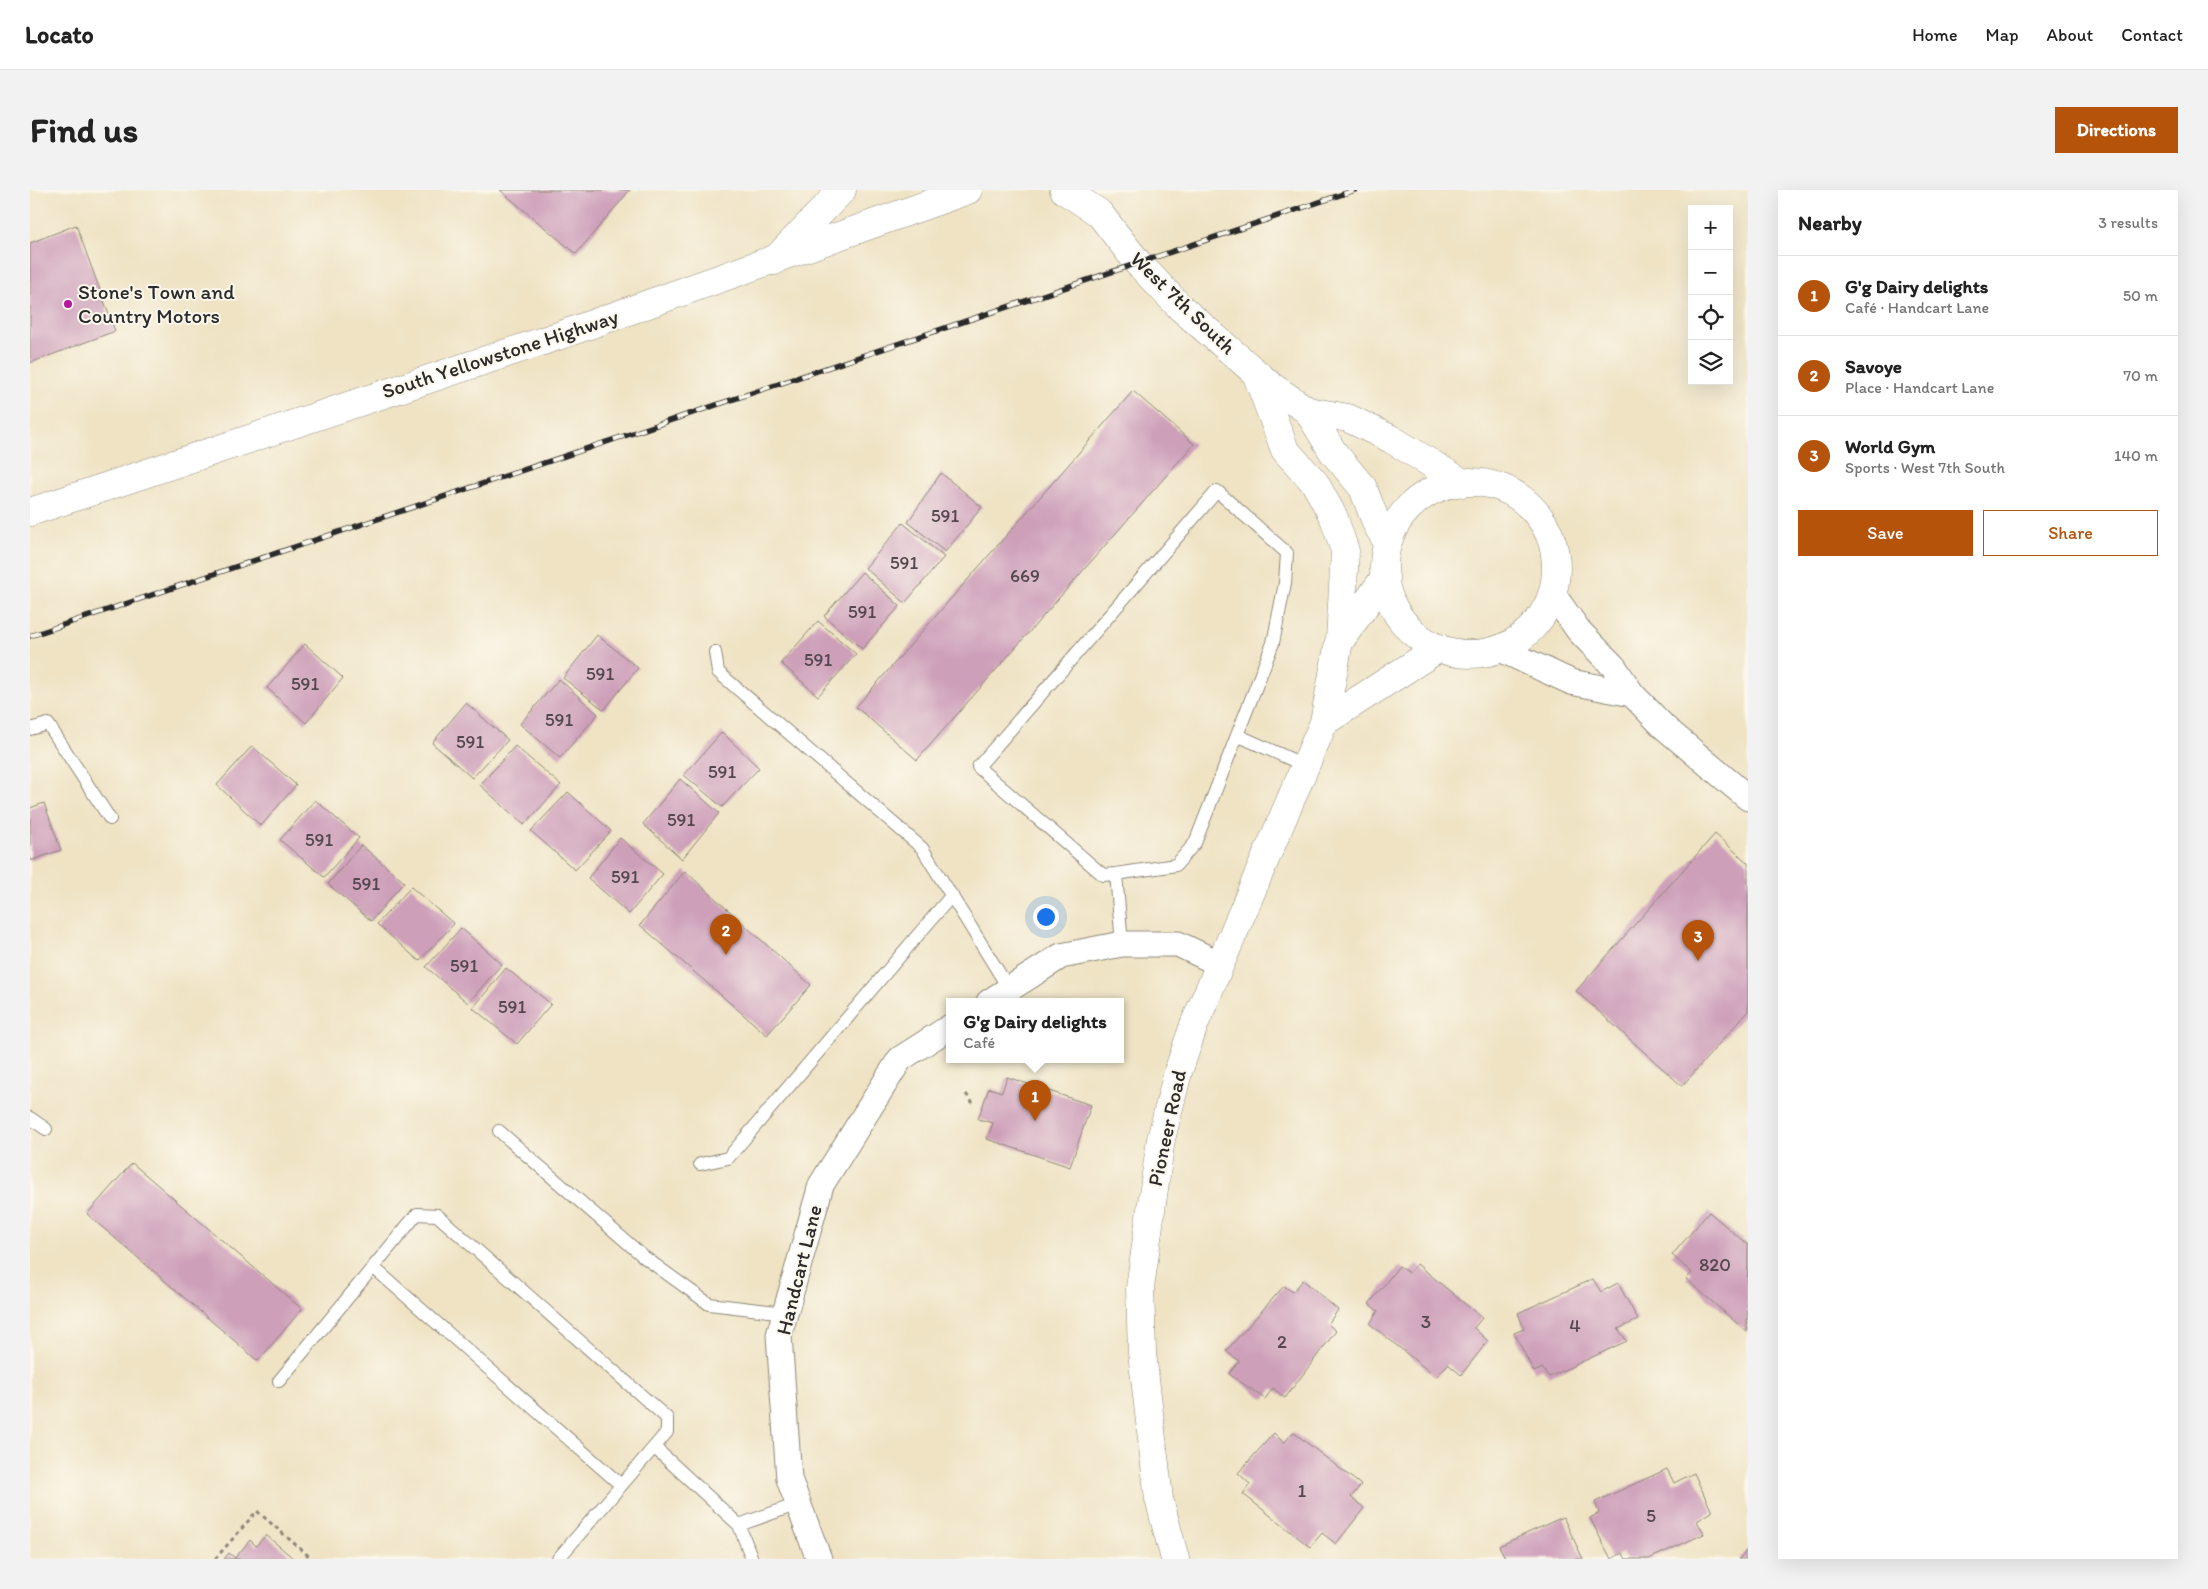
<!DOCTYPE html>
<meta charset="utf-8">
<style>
:root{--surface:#fff;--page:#f2f2f2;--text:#222;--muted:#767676;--line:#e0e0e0;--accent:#b45309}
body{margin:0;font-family:Itim,sans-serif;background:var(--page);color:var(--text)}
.controls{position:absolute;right:15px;top:15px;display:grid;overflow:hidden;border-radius:0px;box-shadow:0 5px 20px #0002}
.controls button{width:45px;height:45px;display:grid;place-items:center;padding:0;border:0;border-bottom:1px solid var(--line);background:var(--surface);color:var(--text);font:25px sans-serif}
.you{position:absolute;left:1015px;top:726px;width:18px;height:18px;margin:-12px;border:4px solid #fff;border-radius:50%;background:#1a73e8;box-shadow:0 0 0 8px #1a73e833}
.badge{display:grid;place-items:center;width:32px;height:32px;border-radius:50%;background:var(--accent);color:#fff;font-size:16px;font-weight:700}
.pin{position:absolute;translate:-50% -41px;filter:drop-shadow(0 1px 2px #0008)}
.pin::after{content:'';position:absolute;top:26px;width:18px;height:15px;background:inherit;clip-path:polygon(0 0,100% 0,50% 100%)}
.popup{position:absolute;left:916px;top:808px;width:178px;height:65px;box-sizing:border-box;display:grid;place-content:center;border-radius:0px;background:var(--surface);filter:drop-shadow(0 1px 4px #0005);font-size:16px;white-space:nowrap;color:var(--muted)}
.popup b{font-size:19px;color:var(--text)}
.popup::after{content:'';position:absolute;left:50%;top:100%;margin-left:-10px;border:10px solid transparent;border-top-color:var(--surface)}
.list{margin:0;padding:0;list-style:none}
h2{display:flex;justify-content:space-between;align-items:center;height:65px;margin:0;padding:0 20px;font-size:21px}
h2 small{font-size:16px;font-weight:400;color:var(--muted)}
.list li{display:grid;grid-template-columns:32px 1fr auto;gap:15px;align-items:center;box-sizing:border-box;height:80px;padding:0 20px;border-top:1px solid var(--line)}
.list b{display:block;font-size:19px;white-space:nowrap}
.list p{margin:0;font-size:16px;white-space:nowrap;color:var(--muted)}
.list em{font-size:16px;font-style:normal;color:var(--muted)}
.actions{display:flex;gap:10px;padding:15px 20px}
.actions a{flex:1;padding:11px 0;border:1px solid var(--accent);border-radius:0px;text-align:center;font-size:18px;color:var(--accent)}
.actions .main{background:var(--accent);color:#fff}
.icon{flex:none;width:28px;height:28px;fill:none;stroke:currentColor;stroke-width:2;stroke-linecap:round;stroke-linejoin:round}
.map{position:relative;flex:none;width:1718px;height:1369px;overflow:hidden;border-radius:0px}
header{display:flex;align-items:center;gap:30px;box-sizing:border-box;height:70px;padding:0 25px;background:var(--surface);border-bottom:1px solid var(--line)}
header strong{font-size:24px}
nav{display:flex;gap:28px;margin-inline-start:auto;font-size:18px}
.intro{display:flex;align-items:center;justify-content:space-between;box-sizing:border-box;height:120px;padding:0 30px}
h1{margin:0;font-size:35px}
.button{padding:12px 22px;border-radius:0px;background:var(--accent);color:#fff;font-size:18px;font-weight:700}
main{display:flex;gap:30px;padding:0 30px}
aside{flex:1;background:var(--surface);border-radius:0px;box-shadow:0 5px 20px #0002}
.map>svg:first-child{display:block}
.building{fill:#cd9fb9}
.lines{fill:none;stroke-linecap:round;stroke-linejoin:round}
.lane-casing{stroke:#8d8778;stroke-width:14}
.street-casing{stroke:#8d8778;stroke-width:27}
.secondary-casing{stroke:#8d8778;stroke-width:29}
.primary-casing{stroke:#8d8778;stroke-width:29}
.path{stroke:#8d8778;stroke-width:3;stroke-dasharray:4 4;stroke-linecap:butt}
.lane{stroke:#fff;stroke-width:12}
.street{stroke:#fff;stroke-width:25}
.secondary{stroke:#fff;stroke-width:28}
.primary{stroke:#fff;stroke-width:28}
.rail-casing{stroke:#2b2b2b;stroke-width:5.5}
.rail{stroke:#fbf7ec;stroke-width:4;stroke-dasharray:11;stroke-linecap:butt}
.poi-dot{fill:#b5179e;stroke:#fbf7ec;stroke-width:2}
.labels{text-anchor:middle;stroke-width:4;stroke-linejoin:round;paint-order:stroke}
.number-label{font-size:19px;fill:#54484e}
.poi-label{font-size:21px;fill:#2b2b2b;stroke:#fbf7ec;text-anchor:start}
.street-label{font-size:21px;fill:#2b2b2b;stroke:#fbf7ec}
</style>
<header>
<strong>Locato</strong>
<nav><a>Home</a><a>Map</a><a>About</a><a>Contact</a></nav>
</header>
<div class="intro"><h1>Find us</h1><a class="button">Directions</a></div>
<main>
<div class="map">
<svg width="1718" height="1369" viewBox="0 0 1718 1369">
<rect width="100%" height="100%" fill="#fbf7ec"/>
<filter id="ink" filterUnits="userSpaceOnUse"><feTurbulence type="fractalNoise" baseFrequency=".02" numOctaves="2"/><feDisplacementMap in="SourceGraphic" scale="10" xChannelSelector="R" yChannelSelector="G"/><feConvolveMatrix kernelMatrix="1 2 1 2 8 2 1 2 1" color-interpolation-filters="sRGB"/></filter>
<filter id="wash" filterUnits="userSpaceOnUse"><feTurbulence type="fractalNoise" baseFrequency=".0096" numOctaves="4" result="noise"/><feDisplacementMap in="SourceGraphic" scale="20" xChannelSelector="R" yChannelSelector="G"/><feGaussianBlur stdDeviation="1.12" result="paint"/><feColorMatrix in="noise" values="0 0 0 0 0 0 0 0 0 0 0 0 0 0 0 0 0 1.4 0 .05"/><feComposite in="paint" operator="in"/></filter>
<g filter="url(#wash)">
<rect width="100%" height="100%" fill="#efe3c4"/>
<g id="blocks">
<path class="building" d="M 470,0 L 600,0 L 546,64 Z
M 46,35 L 85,141 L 0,173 L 0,53 Z
M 1103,201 L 1164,254 L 887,570 L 826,517 Z
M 911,283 L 952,317 L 915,362 L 878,332 Z
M 873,333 L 914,367 L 875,413 L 835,378 Z
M 832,382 L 870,416 L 832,459 L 794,426 Z
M 788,431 L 826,464 L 788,506 L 751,473 Z
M 567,445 L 608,478 L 574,520 L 533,488 Z
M 275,454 L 313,488 L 276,533 L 237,498 Z
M 529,489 L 568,524 L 530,568 L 490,534 Z
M 436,513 L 478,550 L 442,588 L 402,553 Z
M 692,542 L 729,578 L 692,617 L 654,585 Z
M 222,556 L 266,595 L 231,636 L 187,595 Z
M 485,556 L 531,595 L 494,635 L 450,595 Z
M 650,589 L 689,623 L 652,669 L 613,634 Z
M 538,602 L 581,641 L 545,680 L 501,641 Z
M 285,610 L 329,648 L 294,687 L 250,650 Z
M 14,613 L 31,660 L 0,671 L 0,618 Z
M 1685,644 L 1718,673 L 1718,821 L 1652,896 L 1546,801 Z
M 590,648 L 633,684 L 599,724 L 558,688 Z
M 331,655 L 374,692 L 341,731 L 298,694 Z
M 655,681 L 781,795 L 737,845 L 610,735 Z
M 381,697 L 424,734 L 389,771 L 347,734 Z
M 431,738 L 472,774 L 438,813 L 396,777 Z
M 476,778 L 521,814 L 487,854 L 443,818 Z
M 977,887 L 1061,915 L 1040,977 L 957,949 L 963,933 L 948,929 L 959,898 L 972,902 Z
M 102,973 L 272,1119 L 228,1171 L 57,1024 Z
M 1679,1022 L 1718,1055 L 1717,1142 L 1656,1089 L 1662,1083 L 1642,1065 Z
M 1387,1074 L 1452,1128 L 1444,1138 L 1458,1151 L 1431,1185 L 1418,1174 L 1406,1187 L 1340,1134 L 1348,1121 L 1339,1114 L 1369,1076 L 1379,1083 Z
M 1563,1089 L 1571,1102 L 1588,1093 L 1608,1130 L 1588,1139 L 1597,1151 L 1519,1187 L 1512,1178 L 1504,1182 L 1484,1143 L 1494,1139 L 1488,1123 Z
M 1273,1090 L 1308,1120 L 1298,1134 L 1306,1141 L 1255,1208 L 1243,1198 L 1235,1209 L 1199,1184 L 1209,1171 L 1196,1161 L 1254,1096 L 1263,1102 Z
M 1263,1242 L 1331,1295 L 1321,1307 L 1334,1318 L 1306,1354 L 1292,1343 L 1280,1357 L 1213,1304 L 1220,1294 L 1208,1283 L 1244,1243 L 1254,1253 Z
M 1637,1279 L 1644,1293 L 1664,1283 L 1682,1322 L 1667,1331 L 1674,1344 L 1619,1369 L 1596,1369 L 1592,1363 L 1581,1369 L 1560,1328 L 1569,1323 L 1565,1312 Z
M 1533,1327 L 1553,1369 L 1476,1369 L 1469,1356 Z
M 236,1345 L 264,1369 L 194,1369 L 199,1363 L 205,1368 L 220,1350 L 226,1356 Z
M 1718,1359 L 1718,1369 L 1709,1369 Z"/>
</g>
</g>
<g filter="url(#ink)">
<use href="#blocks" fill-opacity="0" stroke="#8d8778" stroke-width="1"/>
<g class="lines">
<g class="lane-casing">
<path id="lane" d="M 685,462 L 688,482 L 892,658 L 979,799
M 0,539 L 18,534 L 80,629
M 1207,545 L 1276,576
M 1086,684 L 1073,685 L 948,577 L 1187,301 L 1257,363 L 1255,393 L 1243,453 L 1165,653 L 1146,675 L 1086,684 L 1092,754
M 0,928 L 16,939
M 469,941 L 614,1067 L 679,1114 L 755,1123
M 670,974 L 698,968 L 922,705
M 343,1077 L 591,1295
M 249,1191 L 387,1024 L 407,1025 L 637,1228 L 637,1242 L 528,1369
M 624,1257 L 709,1335 L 722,1369
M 709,1335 L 768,1314"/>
</g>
<g class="street-casing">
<path id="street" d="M 1522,403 L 1549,441 L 1584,477 L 1602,504 L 1634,537 L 1718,608
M 1470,459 L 1541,492 L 1602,504
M 959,812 L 1031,766 L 1092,754 L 1148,754 L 1190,774
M 789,1369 L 759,1289 L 749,1145 L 791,995 L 870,869 L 920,837"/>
</g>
<g class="secondary-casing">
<path id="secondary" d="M 1034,0 L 1069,23 L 1108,73 L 1151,118 L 1241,196 L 1278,221 L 1303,262 L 1333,298 L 1347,335 L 1357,351
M 744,71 L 812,0
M 1226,183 L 1255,260 L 1285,293 L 1304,328 L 1315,361 L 1310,450
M 1278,221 L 1318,228 L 1361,249 L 1433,293
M1354 378a86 86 0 1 1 172 0a86 86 0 1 1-172 0Z
M 1294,532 L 1409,458
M 1145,1369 L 1129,1309 L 1112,1163 L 1110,1098 L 1131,949 L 1148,882 L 1164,835 L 1294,532 L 1309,452 L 1355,387"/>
</g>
<g class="primary-casing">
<path id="primary" d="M 0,322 L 531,145 L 938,0"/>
</g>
<path class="path" d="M 936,904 L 943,913
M 185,1369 L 227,1321 L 282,1369"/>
<use href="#lane" class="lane"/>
<use href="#street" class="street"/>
<use href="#secondary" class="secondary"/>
<use href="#primary" class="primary"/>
<g class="rail-casing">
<path id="rail" d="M 0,446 L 1325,0"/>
</g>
<use href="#rail" class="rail"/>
</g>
</g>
<circle class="poi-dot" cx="38" cy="114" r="5"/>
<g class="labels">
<g class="number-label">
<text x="915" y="332">591</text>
<text x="874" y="379">591</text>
<text x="995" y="392">669</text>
<text x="832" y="428">591</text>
<text x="788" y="476">591</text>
<text x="570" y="490">591</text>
<text x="275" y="500">591</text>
<text x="529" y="536">591</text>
<text x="440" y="558">591</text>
<text x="692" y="588">591</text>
<text x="651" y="636">591</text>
<text x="289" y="656">591</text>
<text x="595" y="693">591</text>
<text x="336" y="700">591</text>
<text x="434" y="782">591</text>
<text x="482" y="823">591</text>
<text x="1685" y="1081">820</text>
<text x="1396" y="1138">3</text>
<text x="1545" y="1142">4</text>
<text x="1252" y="1158">2</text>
<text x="1272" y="1307">1</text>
<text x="1621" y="1332">5</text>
</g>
<g class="poi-label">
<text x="48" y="109">Stone's Town and<tspan x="48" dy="24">Country Motors</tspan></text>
</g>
<g class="street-label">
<text transform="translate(1153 113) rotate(44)" y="7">West 7th South</text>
<text transform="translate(470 164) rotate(-18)" y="7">South Yellowstone Highway</text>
<text transform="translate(1137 938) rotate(-78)" y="7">Pioneer Road</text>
<text transform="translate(769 1080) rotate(-76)" y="7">Handcart Lane</text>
</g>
</g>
</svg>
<div class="controls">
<button>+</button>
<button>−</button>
<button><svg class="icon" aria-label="locate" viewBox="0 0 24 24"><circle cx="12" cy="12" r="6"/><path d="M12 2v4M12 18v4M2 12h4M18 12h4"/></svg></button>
<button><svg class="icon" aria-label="layers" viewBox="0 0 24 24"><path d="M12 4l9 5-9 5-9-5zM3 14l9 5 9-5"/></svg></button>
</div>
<div class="you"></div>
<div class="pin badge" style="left:1005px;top:931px">1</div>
<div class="popup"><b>G'g Dairy delights</b>Café</div>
<div class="pin badge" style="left:696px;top:765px">2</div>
<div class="pin badge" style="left:1668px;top:771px">3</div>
</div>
<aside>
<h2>Nearby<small>3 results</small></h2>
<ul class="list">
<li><span class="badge">1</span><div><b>G'g Dairy delights</b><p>Café · Handcart Lane</p></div><em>50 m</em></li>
<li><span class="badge">2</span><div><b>Savoye</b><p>Place · Handcart Lane</p></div><em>70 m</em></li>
<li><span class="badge">3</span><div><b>World Gym</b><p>Sports · West 7th South</p></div><em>140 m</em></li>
</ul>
<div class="actions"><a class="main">Save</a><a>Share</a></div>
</aside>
</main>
